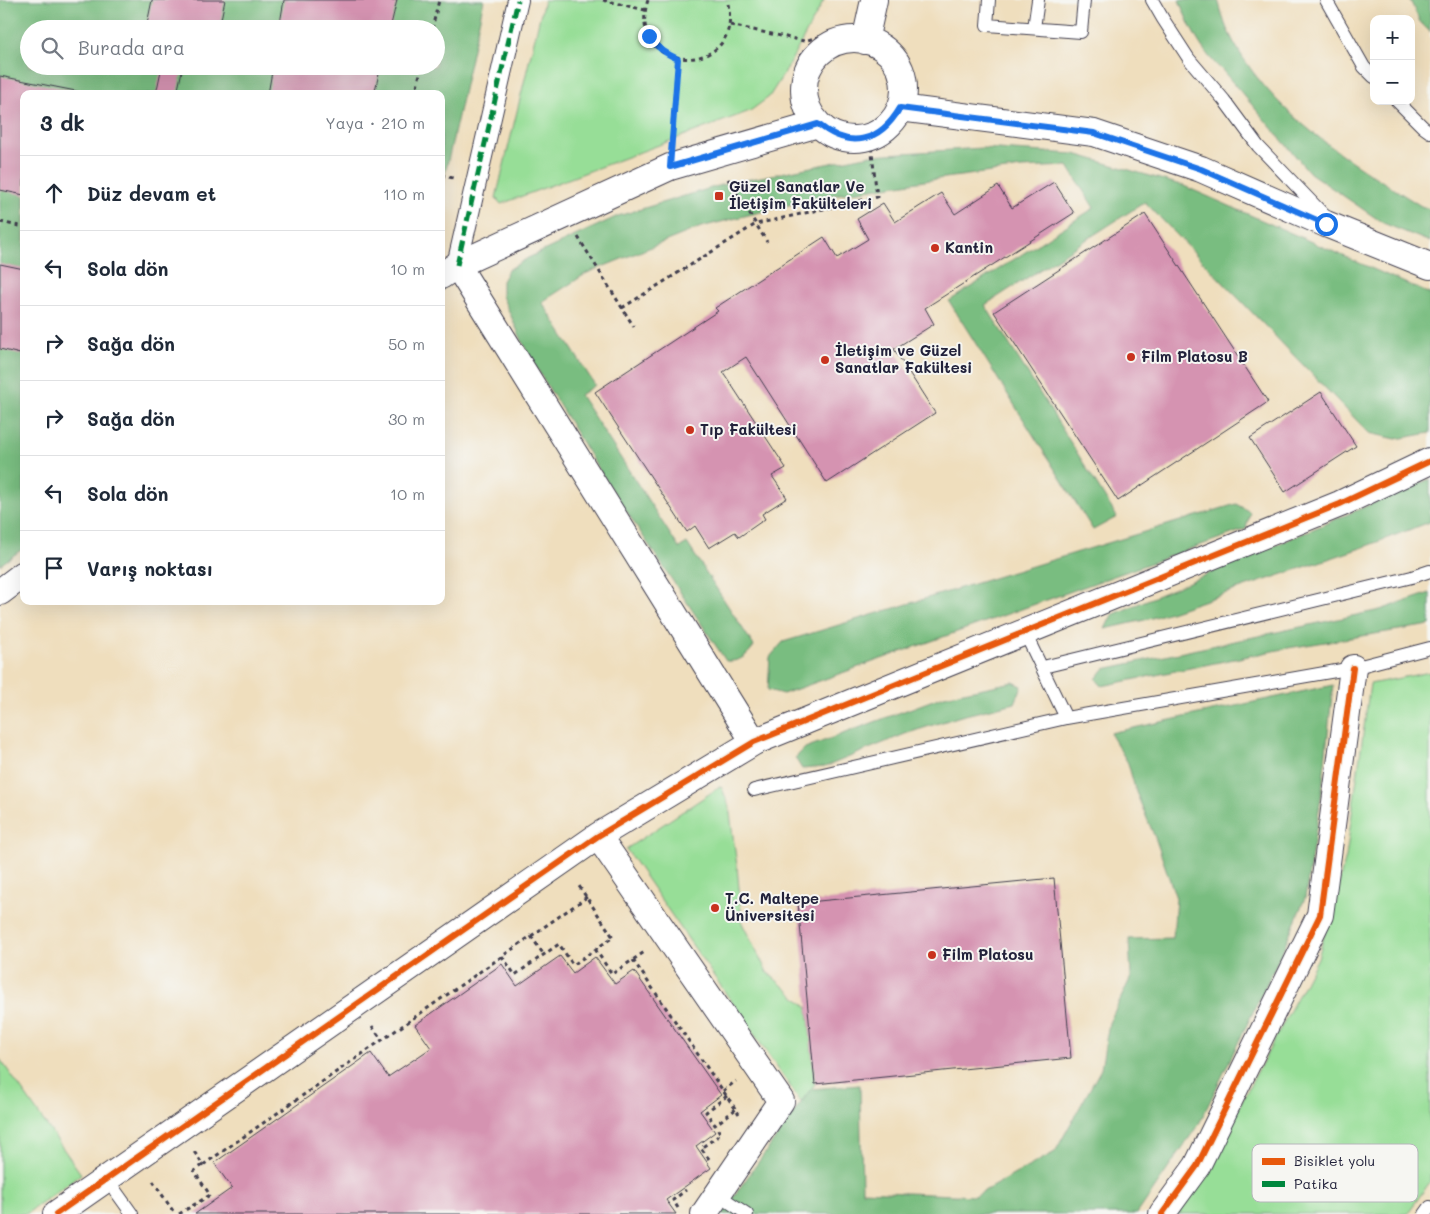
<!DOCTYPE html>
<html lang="tr">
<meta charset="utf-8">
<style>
:root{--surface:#fff;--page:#f6f6f7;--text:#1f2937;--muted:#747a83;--line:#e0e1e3}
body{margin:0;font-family:Mali,sans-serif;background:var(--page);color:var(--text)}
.controls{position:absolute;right:15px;top:15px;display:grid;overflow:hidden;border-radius:10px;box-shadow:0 5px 20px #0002}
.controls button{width:45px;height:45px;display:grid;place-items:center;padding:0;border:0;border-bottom:1px solid var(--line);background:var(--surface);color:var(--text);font:25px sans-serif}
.stop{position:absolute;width:15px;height:15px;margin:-11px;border:4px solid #1a73e8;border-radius:50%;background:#fff}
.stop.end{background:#1a73e8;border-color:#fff;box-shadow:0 1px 5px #0008}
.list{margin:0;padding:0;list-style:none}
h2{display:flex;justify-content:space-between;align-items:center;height:65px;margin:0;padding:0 20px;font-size:21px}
h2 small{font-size:16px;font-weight:400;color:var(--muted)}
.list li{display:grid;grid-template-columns:32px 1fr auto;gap:15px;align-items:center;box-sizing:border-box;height:75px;padding:0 20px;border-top:1px solid var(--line)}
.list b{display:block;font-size:19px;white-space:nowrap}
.list em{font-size:16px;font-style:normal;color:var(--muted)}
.icon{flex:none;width:28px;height:28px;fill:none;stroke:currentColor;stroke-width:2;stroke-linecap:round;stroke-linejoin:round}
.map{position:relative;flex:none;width:1430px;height:1214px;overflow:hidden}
.search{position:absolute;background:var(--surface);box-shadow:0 5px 20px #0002;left:20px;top:20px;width:425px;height:55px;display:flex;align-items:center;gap:12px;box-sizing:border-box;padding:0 18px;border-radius:28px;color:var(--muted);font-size:19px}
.panel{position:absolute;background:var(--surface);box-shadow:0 5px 20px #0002;left:20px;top:90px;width:425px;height:515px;border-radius:10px}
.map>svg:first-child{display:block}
.green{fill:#97de97;stroke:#5c8069}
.forest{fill:#79bd80;stroke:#4e705e;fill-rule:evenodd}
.building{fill:#d593b1}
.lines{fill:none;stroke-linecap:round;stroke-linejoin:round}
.service-casing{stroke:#413e4e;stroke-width:14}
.pedestrian-casing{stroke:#413e4e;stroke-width:22}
.minor-casing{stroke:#413e4e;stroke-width:28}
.path{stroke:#413e4e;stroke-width:3;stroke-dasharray:4 4;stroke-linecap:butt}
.service{stroke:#fff;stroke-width:12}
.pedestrian{stroke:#fff;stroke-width:20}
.minor{stroke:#fff;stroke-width:26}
.quiet{stroke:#00873e;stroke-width:5;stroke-dasharray:10 5;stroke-linecap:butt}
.cycleway-casing{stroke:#f6f6f2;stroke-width:9}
.cycleway{stroke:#e8590c;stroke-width:6}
.route{stroke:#1a73e8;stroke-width:6}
.poi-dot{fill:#c8321e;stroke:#f6f6f2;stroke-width:2}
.labels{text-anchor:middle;stroke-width:4;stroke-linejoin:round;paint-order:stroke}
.poi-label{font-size:15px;font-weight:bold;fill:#22223b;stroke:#f6f6f2;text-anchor:start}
.key{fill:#f6f6f2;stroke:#b6b6bb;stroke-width:1}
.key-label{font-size:14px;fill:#22223b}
</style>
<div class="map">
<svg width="1430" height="1214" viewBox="0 0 1430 1214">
<rect width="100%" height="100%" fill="#f6f6f2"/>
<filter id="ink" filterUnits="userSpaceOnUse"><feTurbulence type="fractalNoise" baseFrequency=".02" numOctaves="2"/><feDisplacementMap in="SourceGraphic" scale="10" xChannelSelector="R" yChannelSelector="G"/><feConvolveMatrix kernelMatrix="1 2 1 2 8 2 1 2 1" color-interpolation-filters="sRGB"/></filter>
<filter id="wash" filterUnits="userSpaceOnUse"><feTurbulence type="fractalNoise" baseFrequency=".0096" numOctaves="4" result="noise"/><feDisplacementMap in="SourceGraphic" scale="20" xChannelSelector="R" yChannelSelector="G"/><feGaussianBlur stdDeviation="1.12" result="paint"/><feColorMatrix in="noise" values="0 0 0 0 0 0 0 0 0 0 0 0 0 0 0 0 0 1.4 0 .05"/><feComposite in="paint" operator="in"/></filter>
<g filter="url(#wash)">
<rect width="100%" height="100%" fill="#efdebd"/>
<path class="green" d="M 544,0 L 824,0 L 785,72 L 769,97 L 750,111 L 501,204 L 496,198 Z
M 1430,672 L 1430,1182 L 1407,1214 L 1170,1214 L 1236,1112 L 1318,958 L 1346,857 L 1370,684 Z
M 721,786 L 729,806 L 737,866 L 742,923 L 767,972 L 808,1008 L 815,1084 L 801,1102 L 626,849 Z
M 0,1059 L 81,1174 L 26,1214 L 0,1214 Z"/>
<path class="forest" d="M 0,0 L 484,0 L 441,192 L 441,94 L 24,94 L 24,548 L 0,565 ZM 29,29 L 436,29 L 436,66 L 29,66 Z
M 1179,0 L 1218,0 C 1221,9 1223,20 1227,29 C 1266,112 1347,159 1421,206 L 1430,209 L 1430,242 L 1383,223 L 1310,173 L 1223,71 C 1201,52 1189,26 1179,0 Z
M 1410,0 L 1430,0 L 1430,32 L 1420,22 Z
M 982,148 L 1075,154 L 1184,186 L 1430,294 L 1430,433 L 1396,439 L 1369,433 L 1145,202 L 985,305 L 1117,517 L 1093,530 L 949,301 L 1094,208 L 1068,166 L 1022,168 L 937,179 L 820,197 L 701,227 L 587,273 L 542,302 L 595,385 L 580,395 L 679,548 L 687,543 L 754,646 C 746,657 739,662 726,661 L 597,467 L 528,354 L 502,296 L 502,281 L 508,270 L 528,258 L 618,216 L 721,185 L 871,155 Z
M 1430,479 L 1430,522 L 1361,548 L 1149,619 L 1105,629 L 1112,615 Z
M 1236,504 L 1250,512 L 1246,529 L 783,694 L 768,690 L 770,657 L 783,642 Z
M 1430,593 L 1430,625 L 1288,648 L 1102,686 L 1096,679 L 1104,669 L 1380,610 Z
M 1013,682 L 1022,686 L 1015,703 L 961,716 L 905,734 L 825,767 L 802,769 L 795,758 L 805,748 L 944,696 Z
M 1333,685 L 1322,791 L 1305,898 L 1281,954 L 1200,1122 L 1137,1214 L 721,1214 L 811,1089 L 860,1085 L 862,1191 L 975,1196 L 1055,1152 L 1101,1069 L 1109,1023 L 1131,977 L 1129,939 L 1173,938 L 1176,898 L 1156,840 L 1136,792 L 1128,763 L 1110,733 Z"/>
<g id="blocks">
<path class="building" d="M 152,0 L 225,0 L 219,29 L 146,29 Z
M 284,0 L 397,0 L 390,29 L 279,29 Z
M 162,66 L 183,66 L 177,94 L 156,94 Z
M 273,66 L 381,66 L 374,94 L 268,94 Z
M 0,76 L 86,93 L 24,94 L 24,195 L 0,190 Z
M 1054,182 L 1074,213 L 925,308 L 934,324 L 894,349 L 935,413 L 827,483 L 746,357 L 723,372 L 786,468 L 772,476 L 787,498 L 762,514 L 765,519 L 739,537 L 735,532 L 709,548 L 695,526 L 687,532 L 595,392 L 718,311 L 715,308 L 824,237 L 837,258 L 868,239 L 857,219 L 883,203 L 895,222 L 941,193 L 955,214 L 998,186 L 1012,208 Z
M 1145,214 L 1268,402 L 1118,501 L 994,312 Z
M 0,264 L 24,269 L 24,355 L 0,349 Z
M 1321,392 L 1356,446 L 1285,492 L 1250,438 Z
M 1054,878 L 1071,1058 L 815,1084 L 798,903 Z
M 560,956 L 573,973 L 595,957 L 615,984 L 634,971 L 721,1095 L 700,1111 L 715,1132 L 696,1146 L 711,1168 L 666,1200 L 676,1214 L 195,1214 L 232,1188 L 214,1163 L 371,1053 L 388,1077 L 431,1048 L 415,1025 L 502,964 L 517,986 Z"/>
</g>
</g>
<g filter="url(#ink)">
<use href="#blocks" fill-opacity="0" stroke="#413e4e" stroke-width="1"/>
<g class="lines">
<g class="service-casing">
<path id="service" d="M 989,0 L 987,25 L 1081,32 L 1084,0
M 1152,0 L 1163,19 L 1189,59 L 1224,100 L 1258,146 L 1325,216
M 1326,0 L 1364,67 L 1374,77
M 1034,28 L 1038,0
M 1397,101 L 1423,127 L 1430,132
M 1025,633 L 1066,718
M 1043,667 L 1412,577 L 1430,571
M 754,790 L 1066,718 L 1353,668 L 1430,648
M 107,1179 L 132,1214
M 717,1194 L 747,1214
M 1425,1214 L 1430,1207"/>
</g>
<g class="pedestrian-casing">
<path id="pedestrian" d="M 457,265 L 518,0"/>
</g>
<g class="minor-casing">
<path id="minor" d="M804 89a50 50 0 1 1 100 0a50 50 0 1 1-100 0Z
M 865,41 L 874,0
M 900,108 L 1094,133 L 1201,169 L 1326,224 L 1430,266
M 457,265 L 754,742
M 441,276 L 457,265 L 670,167 L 818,124
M 0,592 L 24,574
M 598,836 L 781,1101 L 704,1214
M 56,1214 L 598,836 L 754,742 L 1340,504 L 1430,461
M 1162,1214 L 1197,1166 L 1320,915 L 1353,668"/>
</g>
<path class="path" d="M 603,0 L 645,10
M 648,0 C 623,76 749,80 727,0
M 730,25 L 804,41 L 840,31
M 432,29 L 439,0
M 415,94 L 422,66
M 672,139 L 678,59
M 441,175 L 453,178
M 728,179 L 767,242
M 0,222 L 24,227
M 578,237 L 634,327
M 622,308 L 756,224 L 877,197 L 870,136
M 531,936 L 544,955
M 595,949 L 612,974 L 646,951
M 502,956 L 515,975 L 559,944 L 573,965 L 613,937 L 577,883
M 633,960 L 739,1114
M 372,1026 L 382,1040
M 723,1091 L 736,1081
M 727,1096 L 706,1112 L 715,1125 L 736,1109
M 194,1154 L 195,1153 L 203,1165 L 587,897
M 709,1159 L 701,1148 L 721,1134 L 715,1125
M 153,1181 L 175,1214
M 678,1208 L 673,1200 L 686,1190
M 179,1214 L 210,1195 L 194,1171 L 203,1165"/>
<use href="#service" class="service"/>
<use href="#pedestrian" class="pedestrian"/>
<use href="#minor" class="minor"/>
<path class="quiet" d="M 457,265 L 518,0"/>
<g class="cycleway-casing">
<path id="cycleway" d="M 56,1214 L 598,836 L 754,742 L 1340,504 L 1430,461
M 1162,1214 L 1197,1166 L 1320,915 L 1353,668"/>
</g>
<use href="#cycleway" class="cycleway"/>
</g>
</g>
<g class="lines" filter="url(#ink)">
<path class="route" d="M 649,36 C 657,48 665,53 678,59 L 670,167 L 818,124 C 850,150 880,142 900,108 L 1094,133 L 1201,169 L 1326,224"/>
</g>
<g class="poi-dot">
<rect x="714" y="191" width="10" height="10" rx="2.5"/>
<circle cx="935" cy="248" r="5"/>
<circle cx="1131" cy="357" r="5"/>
<circle cx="825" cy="360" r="5"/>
<circle cx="690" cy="430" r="5"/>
<circle cx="715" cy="908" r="5"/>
<circle cx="932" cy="955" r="5"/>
</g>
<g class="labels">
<g class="poi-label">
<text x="729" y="192">Güzel Sanatlar Ve<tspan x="729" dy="17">İletişim Fakülteleri</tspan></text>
<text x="945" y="253">Kantin</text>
<text x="835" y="356">İletişim ve Güzel<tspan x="835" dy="17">Sanatlar Fakültesi</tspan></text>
<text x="1141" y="362">Film Platosu B</text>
<text x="700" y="435">Tıp Fakültesi</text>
<text x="725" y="904">T.C. Maltepe<tspan x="725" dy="17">Üniversitesi</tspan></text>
<text x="942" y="960">Film Platosu</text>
</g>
</g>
<rect x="1252" y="1144" width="166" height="58" rx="8" class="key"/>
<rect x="1262" y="1158" width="23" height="7" fill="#e8590c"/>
<rect x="1262" y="1181" width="23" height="6" fill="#00873e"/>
<g class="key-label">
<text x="1294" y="1166">Bisiklet yolu</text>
<text x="1294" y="1189">Patika</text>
</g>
</svg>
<div class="controls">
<button>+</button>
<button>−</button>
</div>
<div class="stop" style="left:1326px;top:224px"></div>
<div class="stop end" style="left:649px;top:36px"></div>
<div class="search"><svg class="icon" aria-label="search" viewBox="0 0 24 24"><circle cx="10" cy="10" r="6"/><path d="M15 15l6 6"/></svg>Burada ara</div>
<section class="panel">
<h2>3 dk<small>Yaya · 210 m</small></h2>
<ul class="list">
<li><svg class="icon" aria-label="ahead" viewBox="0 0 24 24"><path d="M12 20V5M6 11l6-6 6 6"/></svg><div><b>Düz devam et</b></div><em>110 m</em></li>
<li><svg class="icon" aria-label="left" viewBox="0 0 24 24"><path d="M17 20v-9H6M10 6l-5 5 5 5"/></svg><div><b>Sola dön</b></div><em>10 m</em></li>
<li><svg class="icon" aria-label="right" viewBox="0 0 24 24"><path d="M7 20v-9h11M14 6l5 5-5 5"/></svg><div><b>Sağa dön</b></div><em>50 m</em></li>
<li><svg class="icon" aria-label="right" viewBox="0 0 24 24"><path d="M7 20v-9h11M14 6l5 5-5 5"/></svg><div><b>Sağa dön</b></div><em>30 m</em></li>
<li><svg class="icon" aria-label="left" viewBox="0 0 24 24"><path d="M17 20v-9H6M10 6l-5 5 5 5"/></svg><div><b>Sola dön</b></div><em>10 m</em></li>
<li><svg class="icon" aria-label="arrive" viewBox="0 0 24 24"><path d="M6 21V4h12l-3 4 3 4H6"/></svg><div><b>Varış noktası</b></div></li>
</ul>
</section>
</div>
